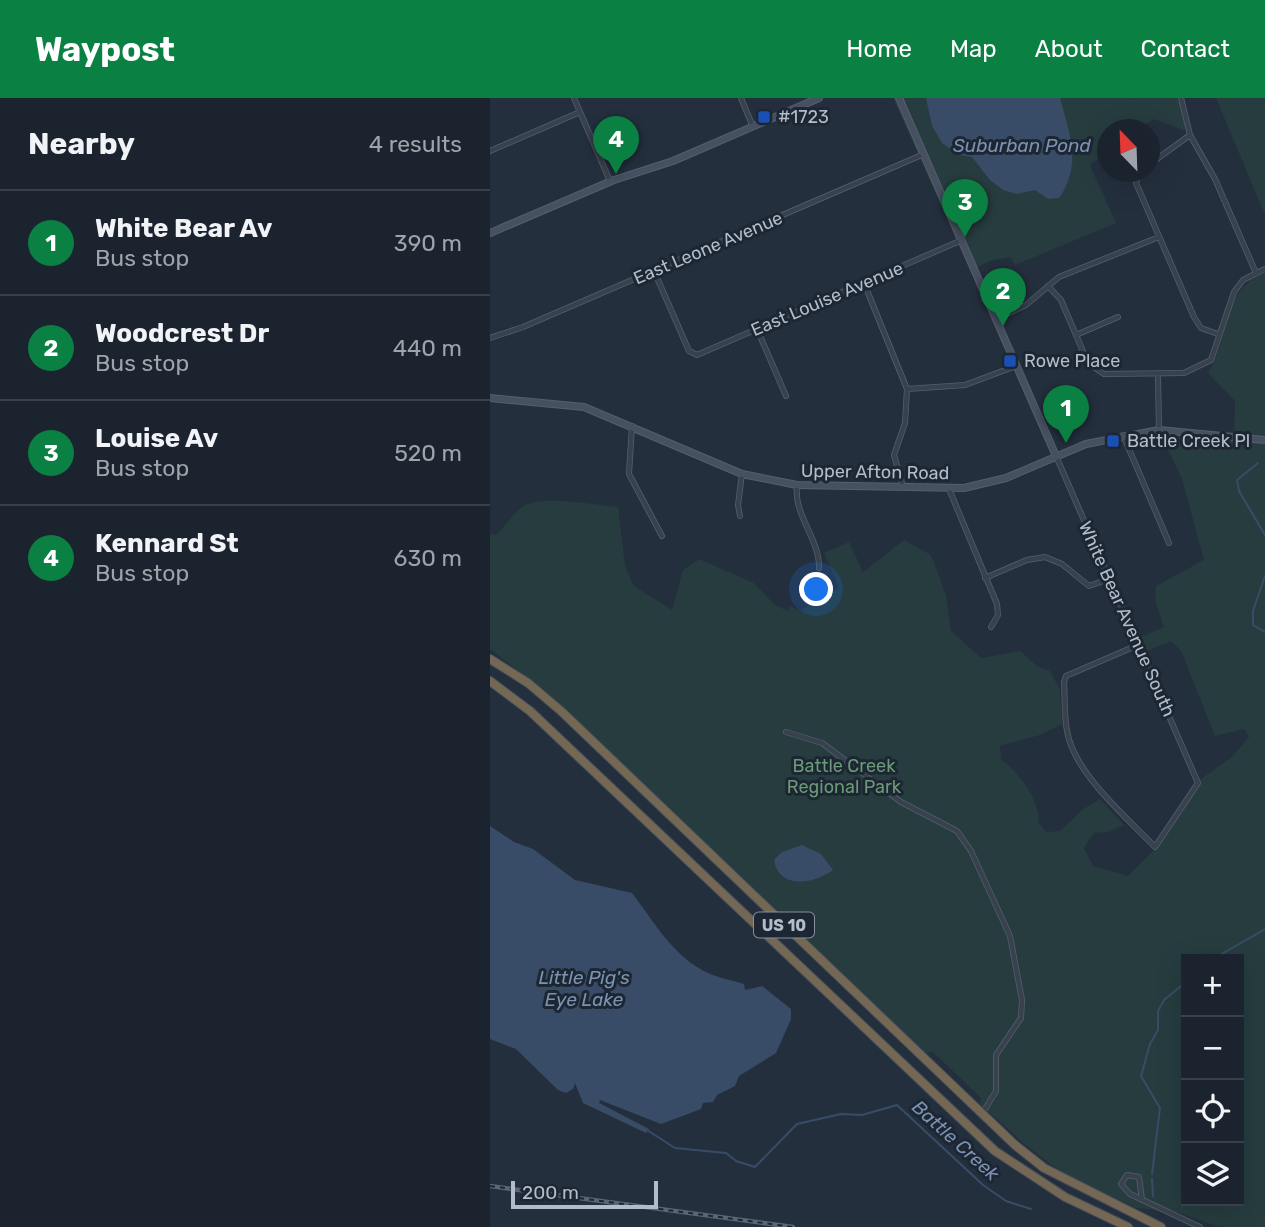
<!DOCTYPE html>
<meta charset="utf-8">
<style>
:root{--surface:#1b232e;--page:#242b36;--text:#f1f3f6;--muted:#a0a4aa;--line:#39404a;--accent:#0b8043}
body{margin:0;font-family:Rubik,sans-serif;background:var(--page);color:var(--text)}
.controls{position:absolute;right:21px;bottom:21px;display:grid;overflow:hidden;border-radius:0px;box-shadow:0 7px 28px #0002}
.controls button{width:63px;height:63px;display:grid;place-items:center;padding:0;border:0;border-bottom:2px solid var(--line);background:var(--surface);color:var(--text);font:35px sans-serif}
.compass{position:absolute;left:607px;top:21px;width:63px;height:63px;border-radius:50%;background:var(--surface);box-shadow:0 7px 28px #0002;rotate:337deg}
.scale{position:absolute;left:21px;bottom:18px;width:147px;box-sizing:border-box;padding-left:7px;border:4px solid #b4bcc9;border-top:0;font-size:19px;line-height:24px;white-space:nowrap;color:#b4bcc9;-webkit-text-stroke:5px #1d2633;paint-order:stroke}
.you{position:absolute;left:327px;top:492px;width:24px;height:24px;margin:-18px;border:5px solid #fff;border-radius:50%;background:#1a73e8;box-shadow:0 0 0 10px #1a73e833}
.badge{display:grid;place-items:center;width:46px;height:46px;border-radius:50%;background:var(--accent);color:#fff;font-size:23px;font-weight:700}
.pin{position:absolute;translate:-50% -58px;filter:drop-shadow(0 2px 4px #0008)}
.pin::after{content:'';position:absolute;top:37px;width:24px;height:21px;background:inherit;clip-path:polygon(0 0,100% 0,50% 100%)}
.list{margin:0;padding:0;list-style:none}
h2{display:flex;justify-content:space-between;align-items:center;height:91px;margin:0;padding:0 28px;font-size:30px}
h2 small{font-size:23px;font-weight:400;color:var(--muted)}
.list li{display:grid;grid-template-columns:46px 1fr auto;gap:21px;align-items:center;box-sizing:border-box;height:105px;padding:0 28px;border-top:2px solid var(--line)}
.list b{display:block;font-size:26px;white-space:nowrap}
.list p{margin:0;font-size:23px;white-space:nowrap;color:var(--muted)}
.list em{font-size:23px;font-style:normal;color:var(--muted)}
.icon{flex:none;width:38px;height:38px;fill:none;stroke:currentColor;stroke-width:2;stroke-linecap:round;stroke-linejoin:round}
.map{position:relative;flex:none;width:775px;height:1129px;overflow:hidden}
header{display:flex;align-items:center;gap:42px;box-sizing:border-box;height:98px;padding:0 35px;background:var(--accent);color:#fff}
header strong{font-size:33px}
nav{display:flex;gap:38px;margin-inline-start:auto;font-size:24px}
main{display:flex}
aside{flex:1;background:var(--surface)}
.map>svg:first-child{display:block}
.green{fill:#263c3f;fill-rule:evenodd}
.water{fill:#394c67}
.lines{fill:none;stroke-linecap:round;stroke-linejoin:round}
.stream{stroke:#394c67;stroke-width:2}
.street-casing{stroke:#565f6c;stroke-width:6}
.secondary-casing{stroke:#565f6c;stroke-width:8}
.highway-casing{stroke:#434c59;stroke-width:10}
.street{stroke:#38414e;stroke-width:4.5}
.secondary{stroke:#465061;stroke-width:6}
.highway{stroke:#746855;stroke-width:8}
.rail-casing{stroke:#5a6575;stroke-width:4.5}
.rail{stroke:#1d2633;stroke-width:2;stroke-dasharray:5;stroke-linecap:butt}
.transit-dot{fill:#1a4fb4;stroke:#1d2633;stroke-width:2.5}
.labels{text-anchor:middle;stroke-width:6;stroke-linejoin:round;paint-order:stroke}
.shield{fill:#1d2633;stroke:#878f9c;stroke-width:2}
.shield-label{font-size:16px;font-weight:bold;fill:#b4bcc9}
.poi-label{font-size:18px;fill:#b4bcc9;stroke:#1d2633;text-anchor:start}
.street-label{font-size:18px;fill:#b4bcc9;stroke:#1d2633}
.park-label{font-size:18px;fill:#6b9a76;stroke:#1d2633}
.water-label{font-size:19px;font-style:italic;fill:#7c92b1;stroke:#1d2633}
</style>
<header>
<strong>Waypost</strong>
<nav><a>Home</a><a>Map</a><a>About</a><a>Contact</a></nav>
</header>
<main>
<aside>
<h2>Nearby<small>4 results</small></h2>
<ul class="list">
<li><span class="badge">1</span><div><b>White Bear Av</b><p>Bus stop</p></div><em>390 m</em></li>
<li><span class="badge">2</span><div><b>Woodcrest Dr</b><p>Bus stop</p></div><em>440 m</em></li>
<li><span class="badge">3</span><div><b>Louise Av</b><p>Bus stop</p></div><em>520 m</em></li>
<li><span class="badge">4</span><div><b>Kennard St</b><p>Bus stop</p></div><em>630 m</em></li>
</ul>
</aside>
<div class="map">
<svg width="775" height="1129" viewBox="0 0 775 1129">
<rect width="100%" height="100%" fill="#242f3e"/>
<path class="green" d="M 403,0 L 692,0 L 700,27 L 693,32 L 664,21 L 648,31 L 618,32 L 617,54 L 600,67 L 626,125 L 525,167 L 521,159 L 503,162 L 485,170 L 475,150 L 471,152 Z
M 726,0 L 775,0 L 775,117 Z
M 775,175 L 775,1129 L 729,1129 L 687,1114 L 646,1110 L 574,1076 L 538,1049 L 490,1006 L 491,1000 L 442,953 L 429,958 L 176,715 L 66,602 L 0,551 L 0,436 L 6,437 C 15,428 23,416 32,409 C 50,396 105,407 128,409 L 135,468 L 144,488 L 182,512 L 193,472 L 209,461 L 264,485 L 285,507 L 298,513 L 300,508 L 310,513 L 349,490 L 334,455 L 359,444 L 373,474 L 414,442 L 441,457 L 456,497 L 461,533 L 491,560 L 530,553 L 547,568 L 560,573 L 570,592 L 572,626 L 550,637 L 510,648 L 511,661 C 530,676 549,700 549,725 L 556,734 L 570,733 L 592,712 L 610,701 L 634,727 L 618,734 L 604,735 L 594,750 L 603,768 L 638,778 L 664,752 L 711,681 L 742,659 L 759,639 L 754,631 L 725,638 L 691,553 L 681,543 L 645,558 L 639,544 L 674,529 L 665,502 L 666,488 L 714,462 L 692,381 L 671,337 L 744,339 L 745,303 L 718,275 C 740,240 729,193 775,175 ZM 696,861 L 749,861 L 749,1103 L 696,1103 Z"/>
<path class="water" d="M 436,0 L 570,0 C 580,36 592,67 569,100 L 558,101 L 545,92 L 527,96 L 513,92 L 500,82 L 482,59 L 469,57 L 452,45 L 442,28 Z
M 0,728 L 24,744 L 43,751 L 85,782 L 142,795 C 162,821 181,855 212,872 C 224,879 241,882 254,886 L 255,892 L 272,888 L 301,911 L 301,921 L 286,955 L 249,978 L 245,988 L 227,997 L 223,1004 L 213,1005 L 211,1011 L 171,1026 L 110,1002 L 109,1005 L 159,1031 L 156,1035 L 93,1005 L 85,985 L 83,991 L 76,995 L 68,992 L 26,951 L 0,941 Z
M 312,747 L 331,756 L 343,772 C 324,786 289,792 284,762 L 292,754 Z"/>
<g class="lines">
<path class="stream" d="M 768,365 L 747,382 L 749,393 L 775,437
M 775,478 L 763,513 L 763,527 L 775,534
M 723,861 L 775,831
M 157,1032 L 185,1050 L 236,1055 L 246,1063 L 265,1069 L 307,1026 L 351,1016 L 372,1017 L 407,1007 L 493,1087 L 516,1103 L 541,1111
M 662,1076 L 670,1010 L 651,978 L 660,946 L 668,932 L 668,913 L 674,902 L 696,884
M 662,1081 L 663,1098"/>
<g class="street-casing">
<path id="street" d="M 84,0 L 120,83
M 251,0 L 263,29
M 691,0 L 700,37 L 725,81 L 766,175
M 0,53 L 90,14
M 660,66 L 700,37
M 649,74 L 646,85 L 704,219 L 711,230 L 728,236
M 164,173 L 199,253 L 207,257 L 472,142
M 374,185 L 417,291 L 415,325 L 404,357 L 413,389
M 558,188 L 571,202 L 598,265 L 614,276 L 694,275 L 721,262 L 744,194 L 753,182 L 775,171
M 506,221 L 536,207 L 569,179 L 669,139
M 267,231 L 296,298
M 586,237 L 628,219
M 0,240 L 33,229 L 434,56
M 668,277 L 669,332
M 417,291 L 475,287 L 526,268
M 142,328 L 139,376 L 172,438
M 633,337 L 679,445
M 566,358 C 613,467 661,576 708,685 L 665,749 C 636,719 584,675 577,633 C 574,617 575,600 574,584 L 576,578 L 648,547
M 307,387 C 303,417 330,441 329,470
M 459,391 L 507,506 L 508,517 L 501,529
M 250,418 L 248,407 L 252,376
M 495,480 L 537,462 L 555,459 L 572,466 L 599,488 L 619,481
M 296,634 L 332,645 L 411,704 L 467,733 L 481,753 L 520,838 L 532,902 L 531,920 L 506,957 L 506,993 L 492,1016
M 652,1102 L 649,1079 L 637,1077 L 631,1086 L 640,1096 L 710,1129"/>
</g>
<g class="secondary-casing">
<path id="secondary" d="M 409,0 L 566,358
M 0,135 L 124,82 L 183,63 L 329,0
M 0,300 L 94,309 L 252,376 L 307,387 L 474,390 L 516,380 L 596,346 L 669,332 L 775,342"/>
</g>
<g class="highway-casing">
<path id="highway" d="M 0,561 L 38,585 L 71,613 L 525,1047 L 554,1070 L 671,1129
M 0,583 L 40,613 L 505,1053 L 575,1099 L 638,1129"/>
</g>
<use href="#street" class="street"/>
<use href="#secondary" class="secondary"/>
<use href="#highway" class="highway"/>
<g class="rail-casing">
<path id="rail" d="M 0,1088 L 303,1129"/>
</g>
<use href="#rail" class="rail"/>
</g>
<g class="transit-dot">
<rect x="267" y="12" width="14" height="14" rx="3.5"/>
<rect x="513" y="256" width="14" height="14" rx="3.5"/>
<rect x="616" y="336" width="14" height="14" rx="3.5"/>
</g>
<g class="labels">
<rect class="shield" x="264" y="814.5" width="60" height="25" rx="5"/>
<g class="shield-label">
<text x="294" y="833">US 10</text>
</g>
<g class="poi-label">
<text x="288" y="25">#1723</text>
<text x="534" y="269">Rowe Place</text>
<text x="637" y="349">Battle Creek Pl</text>
</g>
<g class="street-label">
<text transform="translate(218 150) rotate(-23)" y="6">East Leone Avenue</text>
<text transform="translate(337 201) rotate(-23)" y="6">East Louise Avenue</text>
<text transform="translate(385 374) rotate(1)" y="6">Upper Afton Road</text>
<text transform="translate(637 521) rotate(66)" y="6">White Bear Avenue South</text>
</g>
<g class="park-label">
<text x="354" y="674">Battle Creek<tspan x="354" dy="21">Regional Park</tspan></text>
</g>
<g class="water-label">
<text x="532" y="54">Suburban Pond</text>
<text x="94" y="886">Little Pig's<tspan x="94" dy="22">Eye Lake</tspan></text>
<text transform="translate(466 1042) rotate(42)" y="7">Battle Creek</text>
</g>
</g>
</svg>
<div class="controls">
<button>+</button>
<button>−</button>
<button><svg class="icon" aria-label="locate" viewBox="0 0 24 24"><circle cx="12" cy="12" r="6"/><path d="M12 2v4M12 18v4M2 12h4M18 12h4"/></svg></button>
<button><svg class="icon" aria-label="layers" viewBox="0 0 24 24"><path d="M12 4l9 5-9 5-9-5zM3 14l9 5 9-5"/></svg></button>
</div>
<svg class="compass" viewBox="-18 -18 36 36"><path d="M0-13l5 13h-10z" fill="#e53935"/><path d="M0 13l5-13h-10z" fill="#a0a4aa"/></svg>
<div class="scale">200 m</div>
<div class="you"></div>
<div class="pin badge" style="left:576px;top:345px">1</div>
<div class="pin badge" style="left:513px;top:228px">2</div>
<div class="pin badge" style="left:475px;top:139px">3</div>
<div class="pin badge" style="left:126px;top:76px">4</div>
</div>
</main>
